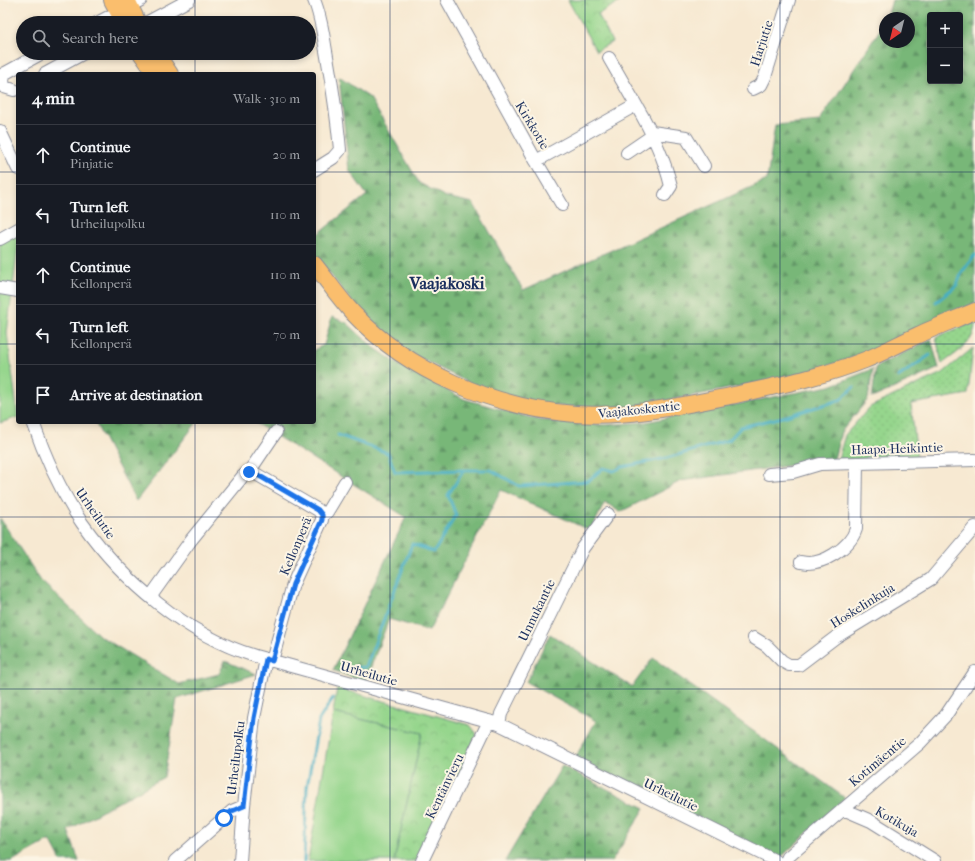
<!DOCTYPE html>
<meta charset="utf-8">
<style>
:root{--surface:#171b24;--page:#242831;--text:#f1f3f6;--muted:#9ea1a6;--line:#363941}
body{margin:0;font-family:"IM FELL French Canon",serif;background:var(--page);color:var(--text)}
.controls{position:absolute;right:12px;top:12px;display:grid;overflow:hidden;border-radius:4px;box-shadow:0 2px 6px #0003}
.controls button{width:36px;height:36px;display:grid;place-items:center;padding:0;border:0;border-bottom:1px solid var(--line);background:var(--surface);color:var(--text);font:20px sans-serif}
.compass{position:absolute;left:879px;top:12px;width:36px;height:36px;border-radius:50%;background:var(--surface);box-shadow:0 2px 6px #0003;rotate:215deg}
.stop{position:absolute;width:12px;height:12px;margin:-9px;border:3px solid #1a73e8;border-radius:50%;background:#fff}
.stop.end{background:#1a73e8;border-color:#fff;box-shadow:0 1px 4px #0008}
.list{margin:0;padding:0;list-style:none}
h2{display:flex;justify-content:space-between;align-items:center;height:52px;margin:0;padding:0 16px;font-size:17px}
h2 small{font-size:13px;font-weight:400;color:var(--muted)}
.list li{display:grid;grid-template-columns:26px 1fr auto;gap:12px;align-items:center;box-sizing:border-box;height:60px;padding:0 16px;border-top:1px solid var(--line)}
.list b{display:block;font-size:15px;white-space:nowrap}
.list p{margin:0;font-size:13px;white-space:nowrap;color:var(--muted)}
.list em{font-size:13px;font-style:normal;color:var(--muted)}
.icon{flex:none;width:22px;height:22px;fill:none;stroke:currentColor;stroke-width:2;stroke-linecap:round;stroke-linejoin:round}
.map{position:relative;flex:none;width:975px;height:861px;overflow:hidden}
.search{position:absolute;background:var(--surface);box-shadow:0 2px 6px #0003;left:16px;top:16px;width:300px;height:44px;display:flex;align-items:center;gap:10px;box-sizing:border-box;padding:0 14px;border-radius:22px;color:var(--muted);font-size:15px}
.panel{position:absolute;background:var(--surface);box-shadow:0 2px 6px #0003;left:16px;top:72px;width:300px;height:352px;border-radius:4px}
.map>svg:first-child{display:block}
.grass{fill:url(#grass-dots);stroke:#588276}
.forest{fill:url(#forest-firs);stroke:#4a736b;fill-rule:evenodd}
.park{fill:url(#park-crowns);stroke:#588276}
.pitch{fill:#96d68d;stroke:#588276}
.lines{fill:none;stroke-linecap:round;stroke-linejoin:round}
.stream{stroke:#45aec4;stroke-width:3}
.minor-casing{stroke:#898c98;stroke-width:14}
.major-casing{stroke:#898c98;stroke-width:18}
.minor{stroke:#fff;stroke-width:12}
.major{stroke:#fabe6d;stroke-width:16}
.route{stroke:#1a73e8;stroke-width:5}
.grid{fill:none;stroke:#1b2f5e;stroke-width:1;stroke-opacity:0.55}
.labels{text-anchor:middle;stroke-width:4;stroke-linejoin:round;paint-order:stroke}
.street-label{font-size:13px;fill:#1b2f5e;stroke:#fcf5e5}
.district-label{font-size:17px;font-weight:bold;fill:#1b2f5e;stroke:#fcf5e5}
</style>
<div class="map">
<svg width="975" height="861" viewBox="0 0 975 861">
<defs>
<pattern id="grass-dots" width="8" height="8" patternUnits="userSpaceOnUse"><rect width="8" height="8" fill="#96d68d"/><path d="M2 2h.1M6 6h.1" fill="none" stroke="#81b87c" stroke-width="1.8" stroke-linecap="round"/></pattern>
<pattern id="forest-firs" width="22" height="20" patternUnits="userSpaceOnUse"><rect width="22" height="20" fill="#78b778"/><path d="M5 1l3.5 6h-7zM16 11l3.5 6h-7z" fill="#629566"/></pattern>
<pattern id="park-crowns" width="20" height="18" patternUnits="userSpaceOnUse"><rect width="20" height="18" fill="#96d68d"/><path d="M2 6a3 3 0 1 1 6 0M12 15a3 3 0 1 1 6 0" fill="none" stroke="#81b87c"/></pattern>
</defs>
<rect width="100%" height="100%" fill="#fcf5e5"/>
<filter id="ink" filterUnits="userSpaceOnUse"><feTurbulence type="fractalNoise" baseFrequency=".025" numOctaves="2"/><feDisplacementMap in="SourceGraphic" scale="8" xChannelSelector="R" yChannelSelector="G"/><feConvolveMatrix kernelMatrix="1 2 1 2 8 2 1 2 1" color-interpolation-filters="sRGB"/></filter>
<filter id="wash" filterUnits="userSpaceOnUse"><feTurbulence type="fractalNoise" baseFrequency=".012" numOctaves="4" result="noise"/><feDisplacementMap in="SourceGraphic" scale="16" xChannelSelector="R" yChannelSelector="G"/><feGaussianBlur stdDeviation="0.9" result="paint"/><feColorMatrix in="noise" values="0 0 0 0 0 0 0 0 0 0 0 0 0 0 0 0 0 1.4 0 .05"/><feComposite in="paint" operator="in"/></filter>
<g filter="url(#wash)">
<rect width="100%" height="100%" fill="#f7e9d2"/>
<path class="grass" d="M 975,322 C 975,344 958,351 942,364 L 936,337 Z
M 973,348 L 968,394 L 911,404 L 917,459 L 838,459 L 845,435 L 870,407 L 944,372 Z"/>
<path class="forest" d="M 892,0 L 975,0 L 975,304 L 862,355 L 798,375 L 620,410 L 541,405 L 473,385 L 408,352 L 358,310 L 314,253 L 314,237 L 367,195 L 349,170 L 339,77 L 370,98 L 419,183 L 446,197 L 473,203 L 523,290 L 767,180 L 775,125 L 820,121 L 885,22 L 885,42 L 909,42 L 909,18 L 887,18 ZM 930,15 L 960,15 L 960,81 L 930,81 Z
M 332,317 L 347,323 L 373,347 L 401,366 L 464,399 L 539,420 L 605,425 L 646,422 L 830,386 L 873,369 L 868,399 L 841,432 L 834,459 L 681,481 L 620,512 L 605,502 L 592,528 L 589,530 L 501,490 L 429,631 L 389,619 L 365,682 L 333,670 L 406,517 L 254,422 L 314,422 L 314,350 L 324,345 Z
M 931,339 L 939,368 L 872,398 L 876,367 Z
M 95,422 L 197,422 L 136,501 Z
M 0,518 L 41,581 L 100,636 L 179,684 L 219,674 L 225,661 L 256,674 L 177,699 L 164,777 L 68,830 L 79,861 L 61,861 L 50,840 L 12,861 L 0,861 Z
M 550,634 L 632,687 L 653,658 L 845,798 L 778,860 L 575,758 L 596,721 L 526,682 Z
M 562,766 L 645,808 L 612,861 L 505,861 Z"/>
<path class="park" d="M 568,0 L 623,0 L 598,14 L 612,42 L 596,51 Z
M 337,688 L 470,725 L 477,734 L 417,861 L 394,861 L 422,733 L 333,713 Z"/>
<path class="pitch" d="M 18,225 L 18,246 L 7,333 L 18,417 L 0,423 L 0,235 Z
M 333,713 L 422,733 L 394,861 L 308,861 Z"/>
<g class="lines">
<path class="stream" d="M 936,302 L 957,285 L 962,272 L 975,255
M 898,377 L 930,355
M 338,435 L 388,453 L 395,472 L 464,470
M 350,668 L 366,667 L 412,544 L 434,552 L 456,515 L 448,495 L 464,470 L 491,470 L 519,486 L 588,481 L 603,468 L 614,471 L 622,467 L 667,458 L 729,440 L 741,427 L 783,417 L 840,400 L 854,387
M 304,861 L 307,787 L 319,720 L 333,698"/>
</g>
</g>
<g filter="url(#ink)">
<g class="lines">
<g class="minor-casing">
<path id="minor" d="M 314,0 C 321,16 323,34 326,51 C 332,84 337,116 340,150 L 333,158 L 314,170
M 447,0 L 536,161 L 636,105 L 609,58
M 97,23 L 141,0
M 146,23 L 189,0
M 5,73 L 3,80 L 4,87 L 14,90
M 45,74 L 84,53
M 0,76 L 42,53
M 753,89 L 761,85 L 765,77 L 789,0
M 636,105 C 652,132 664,157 671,186 L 665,195
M 0,131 L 18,169
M 652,132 L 686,137 L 704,166
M 627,153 L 649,138 L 652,132
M 536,161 L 562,205
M 0,239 L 18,229
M 0,288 L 18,291
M 33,422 C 45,457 61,492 82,523 C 123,581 186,635 255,656 L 499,724 L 776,861
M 249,472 L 276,432
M 769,474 L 793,472 L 820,464 L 975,460
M 322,515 L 327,512 L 345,482
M 801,562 C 821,567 850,548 856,529 L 857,463
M 151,596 L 191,540 L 243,476 L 249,472 L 256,474 L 318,510 L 322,515 L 322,520 L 293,584 L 272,661
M 754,638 L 767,646 L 782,661 L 789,665 L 799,665 L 836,637 L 931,579 L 975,527
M 499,724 L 501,714 L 575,564 L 583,548 L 608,514
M 843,809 L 871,821 L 935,861
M 175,861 L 232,811 L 244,806
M 240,861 L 244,806 L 254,718 L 266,659
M 422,861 L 489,721
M 786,861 L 788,857 L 920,743 L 946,715 L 975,672"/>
</g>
<g class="major-casing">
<path id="major" d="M 112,0 L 124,23
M 127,0 L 138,23
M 141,53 L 156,74
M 156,53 L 170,74
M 314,264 C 327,280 339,298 353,313 C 408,372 495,408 575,414 C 626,418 680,406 730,396 C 775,386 822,377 865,360 C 883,353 900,343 918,335 C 936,327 956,319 975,311"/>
</g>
<use href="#minor" class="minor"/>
<use href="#major" class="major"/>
</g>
</g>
<g class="lines" filter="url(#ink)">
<path class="route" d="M 224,818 L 232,811 L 244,806 L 254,718 L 266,659 L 272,661 L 293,584 L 322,520 L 322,515 L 318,510 L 256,474 L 249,472"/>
</g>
<path class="grid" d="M 195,0 L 195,23M 390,0 L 390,861M 585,0 L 585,861M 780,0 L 780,861M 195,53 L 195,74M 0,172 L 18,172M 314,172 L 975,172M 0,344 L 18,344M 314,344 L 975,344M 195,422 L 195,861M 0,517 L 975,517M 0,689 L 975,689"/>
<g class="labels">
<g class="street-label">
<text transform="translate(761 43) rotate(-72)" y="5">Harjutie</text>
<text transform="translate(533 125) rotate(59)" y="5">Kirkkotie</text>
<text transform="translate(639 409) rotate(-6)" y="5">Vaajakoskentie</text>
<text transform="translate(897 448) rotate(-2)" y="5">Haapa-Heikintie</text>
<text transform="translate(96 513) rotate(55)" y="5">Urheilutie</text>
<text transform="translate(295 546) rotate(-67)" y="5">Kellonperä</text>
<text transform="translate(862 605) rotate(-32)" y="5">Hoskelinkuja</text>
<text transform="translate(536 610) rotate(-64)" y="5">Unnukantie</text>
<text transform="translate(369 673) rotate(16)" y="5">Urheilutie</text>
<text transform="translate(235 758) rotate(-83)" y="5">Urheilupolku</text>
<text transform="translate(877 761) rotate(-40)" y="5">Kotimäentie</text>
<text transform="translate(444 786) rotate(-64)" y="5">Kentänvieru</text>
<text transform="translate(671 794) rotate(26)" y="5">Urheilutie</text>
<text transform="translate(897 821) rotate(30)" y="5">Kotikuja</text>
</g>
<g class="district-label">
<text x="447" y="289">Vaajakoski</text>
</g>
</g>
</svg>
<div class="controls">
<button>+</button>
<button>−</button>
</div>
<svg class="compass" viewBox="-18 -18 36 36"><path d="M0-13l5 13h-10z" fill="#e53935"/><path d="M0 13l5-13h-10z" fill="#9ea1a6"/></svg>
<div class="stop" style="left:224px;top:818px"></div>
<div class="stop end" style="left:249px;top:472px"></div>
<div class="search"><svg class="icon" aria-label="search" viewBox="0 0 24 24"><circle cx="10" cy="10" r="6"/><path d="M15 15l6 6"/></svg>Search here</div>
<section class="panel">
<h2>4 min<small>Walk · 310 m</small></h2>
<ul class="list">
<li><svg class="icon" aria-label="ahead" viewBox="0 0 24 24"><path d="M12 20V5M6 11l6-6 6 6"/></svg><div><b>Continue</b><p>Pinjatie</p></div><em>20 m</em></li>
<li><svg class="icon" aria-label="left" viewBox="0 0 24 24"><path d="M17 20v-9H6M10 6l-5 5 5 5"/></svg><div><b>Turn left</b><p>Urheilupolku</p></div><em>110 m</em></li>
<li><svg class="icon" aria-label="ahead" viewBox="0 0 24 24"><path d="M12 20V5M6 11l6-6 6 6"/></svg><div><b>Continue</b><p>Kellonperä</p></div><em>110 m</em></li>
<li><svg class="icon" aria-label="left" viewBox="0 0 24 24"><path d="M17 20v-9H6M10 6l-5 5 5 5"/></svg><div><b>Turn left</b><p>Kellonperä</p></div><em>70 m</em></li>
<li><svg class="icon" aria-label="arrive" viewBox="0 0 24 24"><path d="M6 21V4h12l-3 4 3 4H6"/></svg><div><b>Arrive at destination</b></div></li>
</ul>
</section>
</div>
